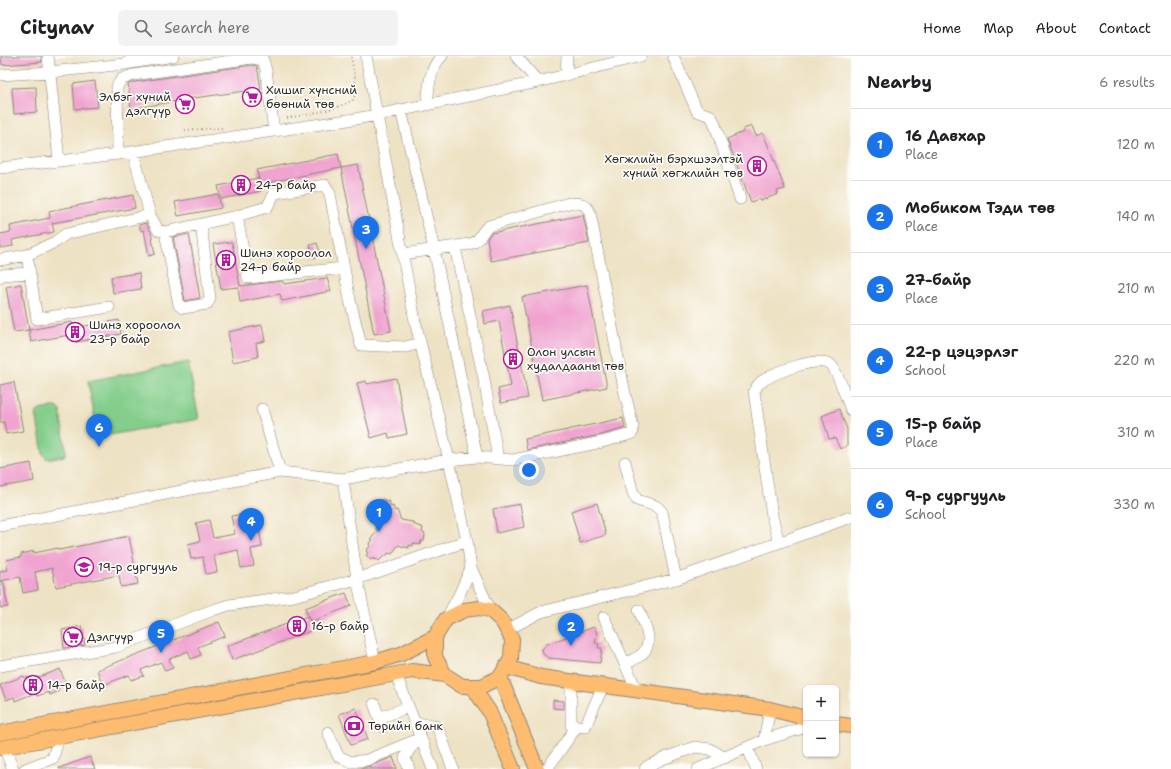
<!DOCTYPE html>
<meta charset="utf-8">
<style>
:root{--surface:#fff;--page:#f2f2f2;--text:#202124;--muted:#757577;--line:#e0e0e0;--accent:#1a73e8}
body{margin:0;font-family:"Shantell Sans",sans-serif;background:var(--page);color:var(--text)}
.controls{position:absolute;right:12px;bottom:12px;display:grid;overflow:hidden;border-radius:6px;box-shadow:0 1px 3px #0004}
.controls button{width:36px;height:36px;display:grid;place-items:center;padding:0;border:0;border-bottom:1px solid var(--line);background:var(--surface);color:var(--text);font:20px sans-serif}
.you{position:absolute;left:529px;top:414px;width:14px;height:14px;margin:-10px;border:3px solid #fff;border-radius:50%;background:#1a73e8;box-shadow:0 0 0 6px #1a73e833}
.badge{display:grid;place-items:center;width:26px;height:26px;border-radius:50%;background:var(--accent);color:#fff;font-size:13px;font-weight:700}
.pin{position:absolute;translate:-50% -33px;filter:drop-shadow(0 1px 2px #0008)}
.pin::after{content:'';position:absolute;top:21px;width:14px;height:12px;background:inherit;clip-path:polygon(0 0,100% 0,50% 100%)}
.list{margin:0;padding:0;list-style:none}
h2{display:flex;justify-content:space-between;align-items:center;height:52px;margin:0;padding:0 16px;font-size:17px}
h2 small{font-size:13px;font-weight:400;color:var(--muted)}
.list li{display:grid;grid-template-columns:26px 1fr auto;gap:12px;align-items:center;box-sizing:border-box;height:72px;padding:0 16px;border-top:1px solid var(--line)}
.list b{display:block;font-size:15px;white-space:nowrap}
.list p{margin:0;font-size:13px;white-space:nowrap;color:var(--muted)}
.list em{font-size:13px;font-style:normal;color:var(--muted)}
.icon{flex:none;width:22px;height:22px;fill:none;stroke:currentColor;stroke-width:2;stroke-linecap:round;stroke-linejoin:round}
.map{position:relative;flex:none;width:851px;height:713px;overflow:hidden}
header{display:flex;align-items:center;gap:24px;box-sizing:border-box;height:56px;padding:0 20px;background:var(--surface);border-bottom:1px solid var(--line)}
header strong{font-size:19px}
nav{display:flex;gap:22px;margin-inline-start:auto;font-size:14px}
.search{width:280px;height:36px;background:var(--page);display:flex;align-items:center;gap:10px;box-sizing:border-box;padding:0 14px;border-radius:6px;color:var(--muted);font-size:15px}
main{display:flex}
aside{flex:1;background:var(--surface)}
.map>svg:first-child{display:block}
.green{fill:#84ce8b;stroke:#587c5b}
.building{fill:#f0a3d0}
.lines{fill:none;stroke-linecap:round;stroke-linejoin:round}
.minor-casing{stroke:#8c8678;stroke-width:12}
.major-casing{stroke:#8c8678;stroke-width:16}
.path{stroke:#8c8678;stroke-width:1.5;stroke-dasharray:1 3;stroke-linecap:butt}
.minor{stroke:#fff;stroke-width:11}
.major{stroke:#febc70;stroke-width:14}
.labels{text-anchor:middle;stroke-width:3.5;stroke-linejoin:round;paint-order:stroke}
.poi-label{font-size:12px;fill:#2b2b2b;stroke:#fdfcf7;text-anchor:start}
</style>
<header>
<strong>Citynav</strong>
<div class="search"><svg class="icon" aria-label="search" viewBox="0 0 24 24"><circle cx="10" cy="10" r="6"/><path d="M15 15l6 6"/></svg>Search here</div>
<nav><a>Home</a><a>Map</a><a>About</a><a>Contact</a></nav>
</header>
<main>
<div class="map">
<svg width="851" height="713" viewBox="0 0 851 713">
<rect width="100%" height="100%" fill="#fdfcf7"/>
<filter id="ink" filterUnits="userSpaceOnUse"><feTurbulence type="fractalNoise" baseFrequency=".025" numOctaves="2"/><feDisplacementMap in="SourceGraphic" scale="8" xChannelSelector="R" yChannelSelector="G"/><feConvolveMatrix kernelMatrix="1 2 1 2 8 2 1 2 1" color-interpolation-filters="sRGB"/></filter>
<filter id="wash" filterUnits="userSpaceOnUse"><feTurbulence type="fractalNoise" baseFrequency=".012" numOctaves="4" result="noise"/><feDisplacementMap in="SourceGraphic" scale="16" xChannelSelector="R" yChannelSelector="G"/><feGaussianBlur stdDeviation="0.9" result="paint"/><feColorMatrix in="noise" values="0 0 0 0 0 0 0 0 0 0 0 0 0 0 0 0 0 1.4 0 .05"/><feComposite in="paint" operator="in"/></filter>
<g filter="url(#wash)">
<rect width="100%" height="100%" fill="#eee2c4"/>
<path class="green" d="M 188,306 L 199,363 L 98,381 L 88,325 Z
M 52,351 L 57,351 L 60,355 L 66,396 L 64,400 L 48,403 L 46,402 L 43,398 L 36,357 L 40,354 Z"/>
<g id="blocks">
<path class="building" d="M 1,0 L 41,0 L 42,6 L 2,9 Z
M 252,9 L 257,10 L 261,33 L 194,42 L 131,53 L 128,28 L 135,26 Z
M 95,25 L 98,51 L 75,53 L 73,28 Z
M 36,31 L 37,56 L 14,58 L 12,32 Z
M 752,70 L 756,80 L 763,77 L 785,133 L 777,135 L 778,138 L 760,145 L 758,143 L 751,146 L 727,83 L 743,76 L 743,73 Z
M 338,98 L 341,112 L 260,128 L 257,114 Z
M 358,109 L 391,275 L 374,278 L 341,112 Z
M 258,122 L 261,135 L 221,143 L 218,130 Z
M 218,138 L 221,152 L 178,160 L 175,146 Z
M 133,139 L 135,152 L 52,167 L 54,176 L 12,184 L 13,190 L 0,192 L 0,178 L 11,176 L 10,170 L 50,162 L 49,155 Z
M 583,159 L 589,187 L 491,205 L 487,183 L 491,177 Z
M 146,167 L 151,176 L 155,198 L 149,200 L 144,174 L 141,175 L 139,169 Z
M 189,178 L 200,242 L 185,245 L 173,181 Z
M 232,186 L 240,230 L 282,225 L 284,228 L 327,222 L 331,235 L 282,245 L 280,238 L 240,246 L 238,231 L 221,233 L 213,188 Z
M 317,187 L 321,200 L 314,202 L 310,189 Z
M 139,217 L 141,233 L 113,237 L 111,221 Z
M 21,228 L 29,274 L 14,276 L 6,231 Z
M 587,229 L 607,331 L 542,344 L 522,241 Z
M 510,249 L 528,342 L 501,347 L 498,333 L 511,330 L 499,265 L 485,268 L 483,255 Z
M 119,264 L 121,278 L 76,286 L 74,272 Z
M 72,266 L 75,278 L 31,286 L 29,274 Z
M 262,269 L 265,285 L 256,287 L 258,301 L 233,306 L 228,276 Z
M 396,322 L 407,378 L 389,382 L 388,377 L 371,382 L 357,327 L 366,325 L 367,328 Z
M 14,326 L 23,375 L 6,378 L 4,366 L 0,366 L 0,329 Z
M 839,353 L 847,373 L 847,390 L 840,393 L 835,382 L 829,383 L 822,360 Z
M 623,362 L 625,372 L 600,379 L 527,394 L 525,383 Z
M 31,407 L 34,425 L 0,431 L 0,413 Z
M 384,443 L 385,446 L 389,445 L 391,451 L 393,450 L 395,455 L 397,454 L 401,464 L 413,466 L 413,468 L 423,472 L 422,476 L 425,478 L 424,485 L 421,485 L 420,489 L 413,487 L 413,490 L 409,489 L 409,492 L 398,489 L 392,498 L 388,497 L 386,501 L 384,500 L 379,505 L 376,503 L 374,504 L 373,502 L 371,504 L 366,499 L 368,497 L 366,495 L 370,490 L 369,488 L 373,484 L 371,483 L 377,475 L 371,459 L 372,457 L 371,455 L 373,454 L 372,450 L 376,449 L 375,446 Z
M 597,447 L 606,479 L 580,487 L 571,455 Z
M 520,448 L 524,471 L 497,477 L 493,453 Z
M 245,458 L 248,474 L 259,472 L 262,491 L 251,493 L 254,510 L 241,512 L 238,494 L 214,499 L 217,516 L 206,518 L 203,501 L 191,503 L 188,488 L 200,485 L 196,467 L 209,464 L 213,482 L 235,478 L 231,460 Z
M 129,480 L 138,528 L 121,531 L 119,519 L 56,531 L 52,512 L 35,516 L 38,534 L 23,537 L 20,521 L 0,525 L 0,515 L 8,514 L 6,504 L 21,501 L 21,498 L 34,495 L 34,497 L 58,492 L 59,494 Z
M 3,525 L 8,551 L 0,552 L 0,526 Z
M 346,537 L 351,550 L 310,566 L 305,552 Z
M 308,560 L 313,574 L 232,604 L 227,590 Z
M 219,566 L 225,580 L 198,591 L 201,599 L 191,603 L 188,595 L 169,603 L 173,612 L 165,615 L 161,606 L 141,614 L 144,620 L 131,624 L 129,619 L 103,629 L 97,614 Z
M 82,570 L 85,589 L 64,592 L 62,574 Z
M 594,571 L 597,578 L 595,587 L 599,588 L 598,592 L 602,592 L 600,607 L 549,602 L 543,598 L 542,593 L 547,588 Z
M 60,613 L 66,629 L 58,632 L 59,635 L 50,639 L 49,636 L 37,640 L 35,637 L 15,645 L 14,641 L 6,644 L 0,629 L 24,620 L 25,622 L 28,621 L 30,625 Z
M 553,644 L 564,645 L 564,653 L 553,652 Z
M 356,652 L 368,683 L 351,689 L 339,658 Z
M 90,701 L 95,713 L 59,713 L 59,712 Z
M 393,701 L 397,713 L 357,713 L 370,710 Z"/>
</g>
</g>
<g filter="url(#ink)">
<use href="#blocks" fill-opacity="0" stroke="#8c8678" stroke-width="1"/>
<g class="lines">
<g class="minor-casing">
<path id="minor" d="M 48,0 L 59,105
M 366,0 L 377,59 L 538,26 L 641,0
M 516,0 L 538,26
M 673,0 L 697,55 L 711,60 L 714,66 L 740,143
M 125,8 L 173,0
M 0,19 L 50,16 L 125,8 L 130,4 L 132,0
M 566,19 L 567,0
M 427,49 C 429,32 429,12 442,0
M 401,54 L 434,193 L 477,401
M 133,96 L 150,159 L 158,174 L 165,176 L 237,160
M 118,98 L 117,30 L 122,23 L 133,19 L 252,2 L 263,4 L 266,14 L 274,75
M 0,112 L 118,98 L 355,63 L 377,59 L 415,265 L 449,404 L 467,485 L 471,512 L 490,554
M 165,176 L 179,249 L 183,252 L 207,248 L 210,243 L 201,168
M 455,191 L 484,323 L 498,403
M 0,204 L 27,199
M 344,212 L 248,222 L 237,160 L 267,151 L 275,137 L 325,129 L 330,138 L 350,244 L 361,289 L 406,291 L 420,287
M 0,221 L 1,219 L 29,217
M 109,251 L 37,263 L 27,199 L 55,186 L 66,178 L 150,159
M 262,353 L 280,416 L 343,423 L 449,404 L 477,401 L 513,404 L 602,386 L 631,378 L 633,375 L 633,371 L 624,333 L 590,157 C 585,146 580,147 569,147 L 489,170 C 480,175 482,185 470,188 L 403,198
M 625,406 L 633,437 L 637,444 L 656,450 L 662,456 L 676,523
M 343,423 L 357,523 L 375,606
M 0,470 L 280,416
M 779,487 L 772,460 L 754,335 C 756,332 758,328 761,326 C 773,317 818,299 831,309 C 837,314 847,344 851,354
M 604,561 L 637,635
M 446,563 L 459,539 L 471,512
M 507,574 L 541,556 L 676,523 L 851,461
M 625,608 C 630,605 638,602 642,598 C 655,586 644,568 639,554
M 0,610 L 116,591 L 213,554 L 229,549 L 294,540 L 357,523 L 467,485
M 396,619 L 433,713
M 571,625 L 571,669 L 585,671 L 603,630
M 374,648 L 383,671
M 379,662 L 408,651
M 415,667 L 433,669 L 438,672 L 453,713
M 328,676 L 338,700 L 351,706 L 367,704 L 421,682
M 764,684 L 770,653
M 4,692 L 13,713
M 748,692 L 756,713
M 25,713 L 53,702 L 59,681
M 409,713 L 405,702 L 409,694 L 417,685
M 547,713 L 577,670
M 645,713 L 648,710 L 665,702 L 695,691 L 710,693 L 725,702
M 698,713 L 764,684 L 806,671"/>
</g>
<g class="major-casing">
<path id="major" d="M 479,552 L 490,554 L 502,565 L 512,583 L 511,603 L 500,621 L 482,630 L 462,630 L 445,619 L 435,601 L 435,581 L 446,563 L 464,554 Z
M 506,611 L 541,621 L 770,653 L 806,662
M 500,621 L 537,713
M 472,630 L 489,655 L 513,713
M 836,668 L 851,670
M 0,677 L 375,606 L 401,598 L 435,581
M 0,692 L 412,615 L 445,619"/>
</g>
<path class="path" d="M 287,62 C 310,58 333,55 353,44 L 357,33 L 351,0
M 185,74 L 224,72"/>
<use href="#minor" class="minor"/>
<use href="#major" class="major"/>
</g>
</g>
<defs>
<g id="supermarket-ring" transform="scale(1)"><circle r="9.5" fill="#fdfcf7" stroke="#b5179e" stroke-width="1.5"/><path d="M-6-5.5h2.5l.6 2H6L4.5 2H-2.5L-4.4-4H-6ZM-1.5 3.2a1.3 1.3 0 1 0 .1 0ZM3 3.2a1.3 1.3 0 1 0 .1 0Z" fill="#b5179e"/></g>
<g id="building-ring" transform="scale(1)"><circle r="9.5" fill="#fdfcf7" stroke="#b5179e" stroke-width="1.5"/><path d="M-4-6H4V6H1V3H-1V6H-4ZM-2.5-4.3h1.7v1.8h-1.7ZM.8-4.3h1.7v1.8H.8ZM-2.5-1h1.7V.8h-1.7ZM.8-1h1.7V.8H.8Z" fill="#b5179e"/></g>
<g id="school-ring" transform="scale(1)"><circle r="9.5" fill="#fdfcf7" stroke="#b5179e" stroke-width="1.5"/><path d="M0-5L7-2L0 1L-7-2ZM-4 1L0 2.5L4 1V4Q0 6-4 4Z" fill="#b5179e"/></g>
<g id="bank-ring" transform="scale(1)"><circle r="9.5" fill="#fdfcf7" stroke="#b5179e" stroke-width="1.5"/><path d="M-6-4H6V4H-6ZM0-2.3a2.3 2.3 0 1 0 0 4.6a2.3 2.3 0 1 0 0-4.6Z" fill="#b5179e"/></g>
</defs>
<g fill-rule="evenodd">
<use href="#supermarket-ring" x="252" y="41"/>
<use href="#supermarket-ring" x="185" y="48"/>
<use href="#building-ring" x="757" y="110"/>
<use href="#building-ring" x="241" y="129"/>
<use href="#building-ring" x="226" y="204"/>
<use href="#building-ring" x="75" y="276"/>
<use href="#building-ring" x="513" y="303"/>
<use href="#school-ring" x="84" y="511"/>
<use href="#building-ring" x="297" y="570"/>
<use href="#supermarket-ring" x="73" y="581"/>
<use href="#building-ring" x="33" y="629"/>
<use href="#bank-ring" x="354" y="670"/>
</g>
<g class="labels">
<g class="poi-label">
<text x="266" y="38">Хишиг хүнсний<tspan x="266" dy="14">бөөний төв</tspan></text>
<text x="171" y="45" text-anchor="end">Элбэг хүний<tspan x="171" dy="14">дэлгүүр</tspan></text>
<text x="743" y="107" text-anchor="end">Хөгжлийн бэрхшээлтэй<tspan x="743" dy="14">хүний хөгжлийн төв</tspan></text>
<text x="255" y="133">24-р байр</text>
<text x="240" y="201">Шинэ хороолол<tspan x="240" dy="14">24-р байр</tspan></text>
<text x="89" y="273">Шинэ хороолол<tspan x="89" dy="14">23-р байр</tspan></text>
<text x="527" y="300">Олон улсын<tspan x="527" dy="14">худалдааны төв</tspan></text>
<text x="98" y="515">19-р сургууль</text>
<text x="311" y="574">16-р байр</text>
<text x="87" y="585">Дэлгүүр</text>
<text x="47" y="633">14-р байр</text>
<text x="368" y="674">Төрийн банк</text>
</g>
</g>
</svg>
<div class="controls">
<button>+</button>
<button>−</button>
</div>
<div class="you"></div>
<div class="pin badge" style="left:379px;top:476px">1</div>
<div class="pin badge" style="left:571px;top:590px">2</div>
<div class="pin badge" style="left:366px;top:193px">3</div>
<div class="pin badge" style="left:251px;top:485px">4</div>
<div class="pin badge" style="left:161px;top:597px">5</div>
<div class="pin badge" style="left:99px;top:391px">6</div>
</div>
<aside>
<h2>Nearby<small>6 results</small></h2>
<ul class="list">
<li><span class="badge">1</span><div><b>16 Давхар</b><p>Place</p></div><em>120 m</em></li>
<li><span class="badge">2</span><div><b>Мобиком Тэди төв</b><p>Place</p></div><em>140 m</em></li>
<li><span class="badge">3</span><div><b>27-байр</b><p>Place</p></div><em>210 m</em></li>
<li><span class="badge">4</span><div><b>22-р цэцэрлэг</b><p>School</p></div><em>220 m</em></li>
<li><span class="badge">5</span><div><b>15-р байр</b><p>Place</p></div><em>310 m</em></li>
<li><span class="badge">6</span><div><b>9-р сургууль</b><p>School</p></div><em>330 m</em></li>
</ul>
</aside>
</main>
